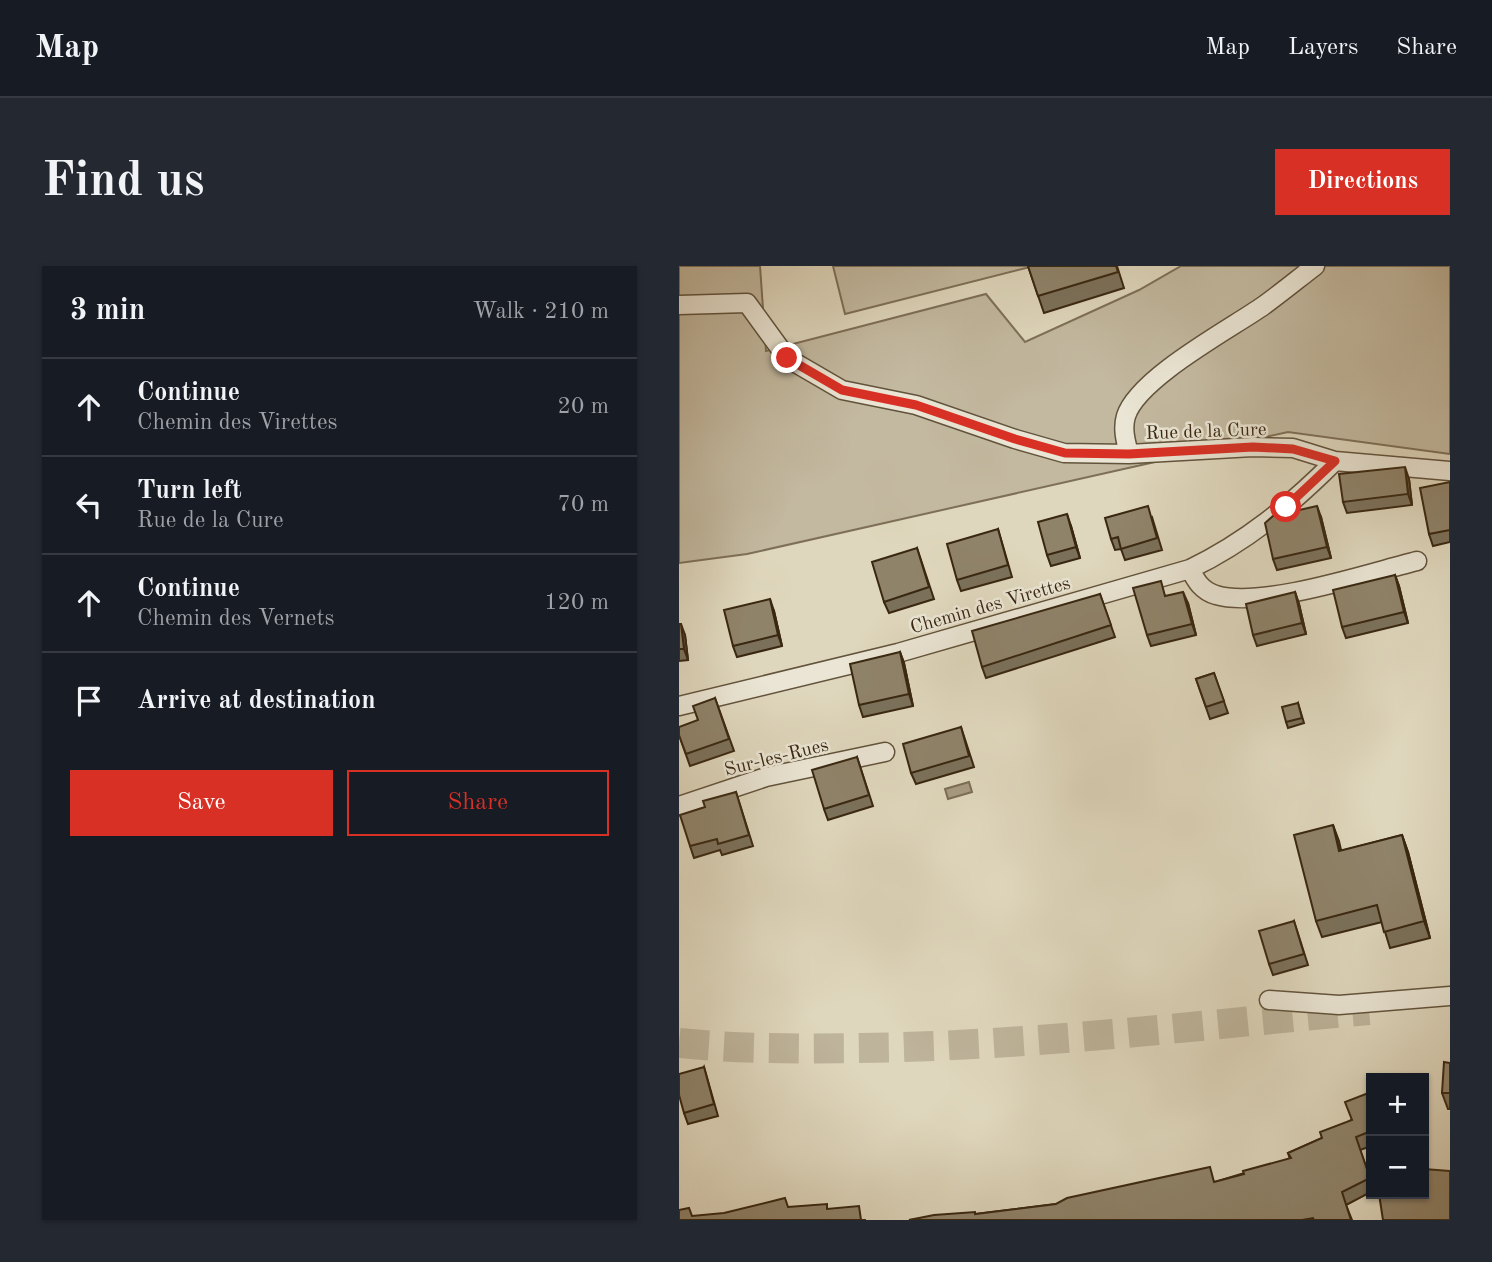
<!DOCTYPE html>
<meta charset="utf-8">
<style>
:root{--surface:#171b24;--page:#242831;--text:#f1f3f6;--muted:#9ea1a6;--line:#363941;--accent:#d93025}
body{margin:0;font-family:"Old Standard TT",serif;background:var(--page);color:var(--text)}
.controls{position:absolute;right:21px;bottom:21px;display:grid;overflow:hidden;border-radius:0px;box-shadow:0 2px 5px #0004}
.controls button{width:63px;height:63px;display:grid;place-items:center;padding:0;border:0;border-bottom:2px solid var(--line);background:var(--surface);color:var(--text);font:35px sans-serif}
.stop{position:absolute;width:21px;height:21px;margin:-16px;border:5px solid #d93025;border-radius:50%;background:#fff}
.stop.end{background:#d93025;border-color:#fff;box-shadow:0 2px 7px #0008}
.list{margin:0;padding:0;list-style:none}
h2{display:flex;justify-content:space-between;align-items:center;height:91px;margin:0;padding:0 28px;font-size:30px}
h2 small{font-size:23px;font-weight:400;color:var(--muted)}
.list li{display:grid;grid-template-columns:46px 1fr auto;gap:21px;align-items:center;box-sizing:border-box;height:98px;padding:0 28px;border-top:2px solid var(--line)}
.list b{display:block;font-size:26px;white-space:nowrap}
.list p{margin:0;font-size:23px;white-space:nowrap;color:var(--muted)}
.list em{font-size:23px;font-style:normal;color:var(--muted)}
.actions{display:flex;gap:14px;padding:21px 28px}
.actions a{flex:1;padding:16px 0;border:2px solid var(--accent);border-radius:0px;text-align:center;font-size:24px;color:var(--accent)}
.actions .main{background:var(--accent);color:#fff}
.icon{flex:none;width:38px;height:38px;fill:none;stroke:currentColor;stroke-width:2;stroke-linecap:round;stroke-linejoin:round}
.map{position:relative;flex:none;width:771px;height:954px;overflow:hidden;border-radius:0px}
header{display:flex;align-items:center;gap:42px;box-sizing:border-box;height:98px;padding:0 35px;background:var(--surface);border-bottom:2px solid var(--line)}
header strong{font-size:33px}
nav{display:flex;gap:38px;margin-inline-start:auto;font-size:24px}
.intro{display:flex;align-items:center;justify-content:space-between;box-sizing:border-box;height:168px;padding:0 42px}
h1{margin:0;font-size:49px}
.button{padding:18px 32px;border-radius:0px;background:var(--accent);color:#fff;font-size:24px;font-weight:700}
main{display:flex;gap:42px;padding:0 42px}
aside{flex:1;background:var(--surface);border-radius:0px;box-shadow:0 2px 5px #0004}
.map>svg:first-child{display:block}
.green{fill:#c3b9a0;stroke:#7e7058;stroke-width:2}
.water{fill:#a79b83;stroke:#7b6d55;stroke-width:2}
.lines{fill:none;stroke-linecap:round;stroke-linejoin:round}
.primary-tunnel{stroke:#beb49b;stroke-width:30;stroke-dasharray:30 15;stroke-linecap:butt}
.street-casing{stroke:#62533c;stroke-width:21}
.street{stroke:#eae5d4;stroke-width:18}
.wall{fill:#7b715b;stroke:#392711;stroke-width:2}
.shaded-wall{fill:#645c4a;stroke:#392711;stroke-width:2}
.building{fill:#8f836a;stroke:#392711;stroke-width:2}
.route{stroke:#d93025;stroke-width:9}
.labels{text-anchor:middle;stroke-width:5;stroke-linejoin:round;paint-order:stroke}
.street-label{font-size:19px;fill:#392711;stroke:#eae5d4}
</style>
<header>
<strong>Map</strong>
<nav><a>Map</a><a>Layers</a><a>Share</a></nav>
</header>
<div class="intro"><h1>Find us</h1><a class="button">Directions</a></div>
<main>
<aside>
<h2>3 min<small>Walk · 210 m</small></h2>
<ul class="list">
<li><svg class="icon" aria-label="ahead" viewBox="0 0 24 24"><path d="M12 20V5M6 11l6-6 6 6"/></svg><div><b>Continue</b><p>Chemin des Virettes</p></div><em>20 m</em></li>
<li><svg class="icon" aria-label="left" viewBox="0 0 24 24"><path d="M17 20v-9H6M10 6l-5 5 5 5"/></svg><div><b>Turn left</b><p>Rue de la Cure</p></div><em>70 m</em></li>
<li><svg class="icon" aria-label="ahead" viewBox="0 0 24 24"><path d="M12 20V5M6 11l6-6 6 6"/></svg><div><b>Continue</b><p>Chemin des Vernets</p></div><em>120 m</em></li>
<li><svg class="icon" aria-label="arrive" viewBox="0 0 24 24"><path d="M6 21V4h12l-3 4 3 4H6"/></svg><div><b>Arrive at destination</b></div></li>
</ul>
<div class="actions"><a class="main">Save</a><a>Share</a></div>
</aside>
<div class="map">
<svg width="771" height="954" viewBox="0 0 771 954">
<rect width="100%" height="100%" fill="#dfd7bd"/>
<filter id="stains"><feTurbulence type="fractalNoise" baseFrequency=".00286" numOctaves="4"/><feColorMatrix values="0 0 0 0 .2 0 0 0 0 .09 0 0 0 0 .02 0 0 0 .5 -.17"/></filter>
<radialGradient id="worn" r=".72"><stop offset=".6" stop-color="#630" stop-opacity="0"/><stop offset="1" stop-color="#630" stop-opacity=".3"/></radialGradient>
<path class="green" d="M 0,0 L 81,0 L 87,85 L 307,28 L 346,76 L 460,24 L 502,0 L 771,0 L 771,188 L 609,166 L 68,288 L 0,297 Z
M 154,0 L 355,0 L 166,48 Z"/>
<path class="water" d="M 290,516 L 293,526 L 269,533 L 266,523 Z"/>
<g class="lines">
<path class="primary-tunnel" d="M 0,777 C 60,783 121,783 181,782 C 351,780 521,759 690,744"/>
<g class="street-casing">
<path id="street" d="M 0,39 L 68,37 L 108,92 L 163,124 L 237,139 L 336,173 L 385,187 L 450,188 L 574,181 L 614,182 L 656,195 L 771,205
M 450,188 C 447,176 443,163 447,150 C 459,112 551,63 584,40 C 602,27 619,13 636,0
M 511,303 C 517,315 523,325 537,329 C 582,343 690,307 738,295
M 0,440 L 219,387 L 511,303 C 567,276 612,239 656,195
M 0,540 L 87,511 L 206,486
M 590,734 L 660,739 L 771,730"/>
</g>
<use href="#street" class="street"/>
</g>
<path class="wall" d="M 349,0 L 438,0 L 445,22 L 365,47 Z
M 730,213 L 733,239 L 668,247 L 664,236 Z
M 771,216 L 771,276 L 754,280 L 750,268 Z
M 473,251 L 483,284 L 446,294 L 442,283 L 436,284 L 432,273 Z
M 642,251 L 652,292 L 598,304 L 594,293 Z
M 392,260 L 401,292 L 372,300 L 368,289 Z
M 319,263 L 333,311 L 282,325 L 278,314 Z
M 238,282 L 255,333 L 210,347 L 205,336 Z
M 716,309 L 720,320 L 729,357 L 667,372 L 663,361 Z
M 616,326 L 620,338 L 627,368 L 578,380 L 574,369 Z
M 421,328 L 436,371 L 307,412 L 303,401 Z
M 487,330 L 509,337 L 517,369 L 472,380 L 468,369 Z
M 95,345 L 103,380 L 58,391 L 54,380 Z
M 0,358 L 6,369 L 9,394 L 0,395 Z
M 221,386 L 225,397 L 234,440 L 184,451 L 180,439 Z
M 535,407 L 549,447 L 531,453 L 517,413 Z
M 36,432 L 55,485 L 11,500 L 0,469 L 19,454 Z
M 619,437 L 625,457 L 609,462 L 607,456 Z
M 282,461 L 295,501 L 237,518 L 232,507 Z
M 178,491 L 194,540 L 149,554 L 145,543 Z
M 57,526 L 74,580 L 43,589 L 41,584 L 15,592 L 11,580 L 26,541 Z
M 654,559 L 662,585 L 723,569 L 729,586 L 751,672 L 711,682 L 703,656 L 643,671 L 637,655 Z
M 615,655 L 629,699 L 594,709 L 590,698 Z
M 771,797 L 771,843 L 769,843 L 763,827 Z
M 25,801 L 39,850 L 9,858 L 5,847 Z
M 692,826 L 692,880 L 681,884 L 692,915 L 692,926 L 667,939 L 673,954 L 230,954 L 297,948 L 377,938 L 536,916 L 611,893 L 609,887 L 643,872 L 672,854 Z"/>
<path class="shaded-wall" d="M 726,201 L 730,213 L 733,239 L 729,228 Z
M 638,240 L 642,251 L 652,292 L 648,281 Z
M 388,248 L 392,260 L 401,292 L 397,281 Z
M 716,309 L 720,320 L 729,357 L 725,346 Z
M 504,326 L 509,337 L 517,369 L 513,358 Z
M 616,326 L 620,338 L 627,368 L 623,357 Z
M 91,333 L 95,345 L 103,380 L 99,369 Z
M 2,358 L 6,369 L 9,394 L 5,383 Z
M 221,386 L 225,397 L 234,440 L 230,428 Z
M 654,559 L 660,575 L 666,602 L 660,585 Z
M 723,569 L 729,586 L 751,672 L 745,655 Z"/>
<path class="building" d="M 349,0 L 437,0 L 439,6 L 359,30 Z
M 726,201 L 729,228 L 664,236 L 660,208 Z
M 771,216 L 771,264 L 750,268 L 741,222 Z
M 469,240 L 478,272 L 442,283 L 439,271 L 432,273 L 426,252 Z
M 638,240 L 648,281 L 594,293 L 586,257 L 594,250 Z
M 388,248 L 397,281 L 368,289 L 359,256 Z
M 319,263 L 329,299 L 278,314 L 268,278 Z
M 238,282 L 250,321 L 205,336 L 193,296 Z
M 716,309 L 725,346 L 663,361 L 654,324 Z
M 482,315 L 486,330 L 504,326 L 513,358 L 468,369 L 454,322 Z
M 616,326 L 623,357 L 574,369 L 567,338 Z
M 421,328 L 432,359 L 303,401 L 293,365 Z
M 91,333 L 99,369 L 54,380 L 45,344 Z
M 0,358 L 2,358 L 5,383 L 0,383 Z
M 221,386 L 230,428 L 180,439 L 171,398 Z
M 535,407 L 545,435 L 527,441 L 517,413 Z
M 36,432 L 50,473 L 7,488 L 0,469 L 0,461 L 19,454 L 14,440 Z
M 619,437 L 623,452 L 607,456 L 603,441 Z
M 282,461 L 290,490 L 232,507 L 224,478 Z
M 178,491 L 190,529 L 145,543 L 133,504 Z
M 57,526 L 70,569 L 39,578 L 38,573 L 11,580 L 1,549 L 26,541 L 24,535 Z
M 654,559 L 660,585 L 723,569 L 745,655 L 705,666 L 698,639 L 637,655 L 615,569 Z
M 615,655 L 625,688 L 590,698 L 580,665 Z
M 765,796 L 771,797 L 771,827 L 763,827 Z
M 25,801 L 35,838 L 5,847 L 0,829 L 0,808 Z
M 692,826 L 692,865 L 677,871 L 691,912 L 663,926 L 672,954 L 635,954 L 634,952 L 623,954 L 230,954 L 255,949 L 296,946 L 296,948 L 377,938 L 388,932 L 531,901 L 535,916 L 565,908 L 564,905 L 612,892 L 609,887 L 643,872 L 641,866 L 673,854 L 666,836 Z
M 745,903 L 771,905 L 771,954 L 704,954 L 700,928 L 745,928 Z
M 106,932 L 109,941 L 148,938 L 148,943 L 180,940 L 182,954 L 187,954 L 0,954 L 0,944 L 10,942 L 13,950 L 45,947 Z"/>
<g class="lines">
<path class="route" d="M 108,92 L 163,124 L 237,139 L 336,173 L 386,187 L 450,188 L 574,181 L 614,183 L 656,195 L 607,241"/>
</g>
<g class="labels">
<g class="street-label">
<text transform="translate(527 164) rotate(-2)" y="7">Rue de la Cure</text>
<text transform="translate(311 338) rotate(-16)" y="7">Chemin des Virettes</text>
<text transform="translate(97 490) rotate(-14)" y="7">Sur-les-Rues</text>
</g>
</g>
<rect width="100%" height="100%" filter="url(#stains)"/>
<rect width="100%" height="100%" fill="url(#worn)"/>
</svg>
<div class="controls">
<button>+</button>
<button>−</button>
</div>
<div class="stop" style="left:607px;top:241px"></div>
<div class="stop end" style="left:108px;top:92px"></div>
</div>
</main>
